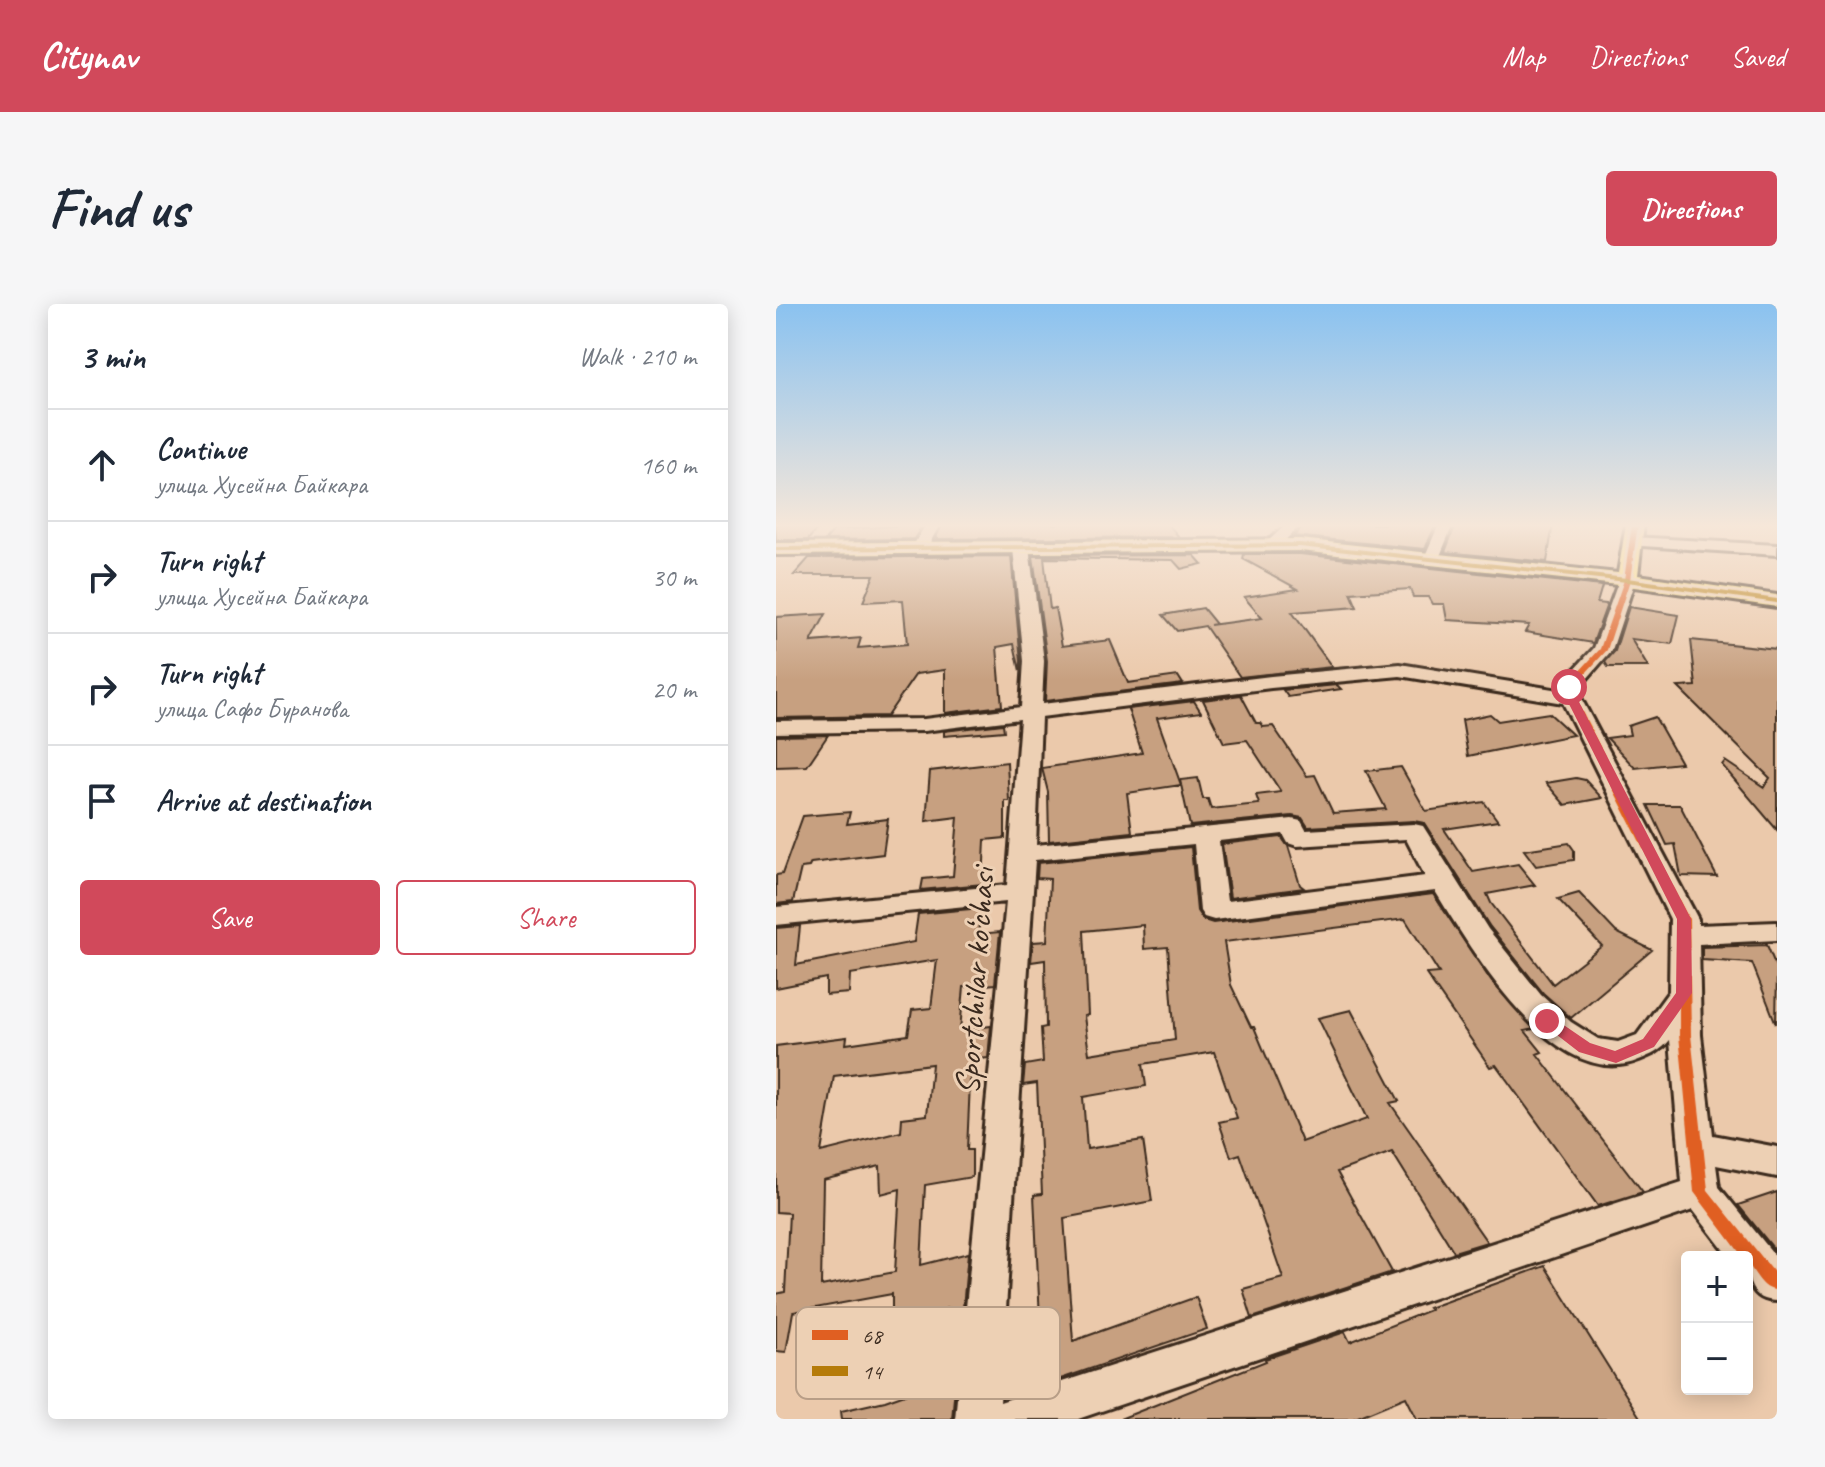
<!DOCTYPE html>
<meta charset="utf-8">
<style>
:root{--surface:#fff;--page:#f6f6f7;--text:#1f2937;--muted:#747a83;--line:#e0e1e3;--accent:#d1495b}
body{margin:0;font-family:Caveat,sans-serif;background:var(--page);color:var(--text)}
.controls{position:absolute;right:24px;bottom:24px;display:grid;overflow:hidden;border-radius:8px;box-shadow:0 4px 20px #0003}
.controls button{width:72px;height:72px;display:grid;place-items:center;padding:0;border:0;border-bottom:2px solid var(--line);background:var(--surface);color:var(--text);font:40px sans-serif}
.stop{position:absolute;width:24px;height:24px;margin:-18px;border:6px solid #d1495b;border-radius:50%;background:#fff}
.stop.end{background:#d1495b;border-color:#fff;box-shadow:0 2px 8px #0008}
.list{margin:0;padding:0;list-style:none}
h2{display:flex;justify-content:space-between;align-items:center;height:104px;margin:0;padding:0 32px;font-size:34px}
h2 small{font-size:26px;font-weight:400;color:var(--muted)}
.list li{display:grid;grid-template-columns:52px 1fr auto;gap:24px;align-items:center;box-sizing:border-box;height:112px;padding:0 32px;border-top:2px solid var(--line)}
.list b{display:block;font-size:30px;white-space:nowrap}
.list p{margin:0;font-size:26px;white-space:nowrap;color:var(--muted)}
.list em{font-size:26px;font-style:normal;color:var(--muted)}
.actions{display:flex;gap:16px;padding:24px 32px}
.actions a{flex:1;padding:18px 0;border:2px solid var(--accent);border-radius:8px;text-align:center;font-size:28px;color:var(--accent)}
.actions .main{background:var(--accent);color:#fff}
.icon{flex:none;width:44px;height:44px;fill:none;stroke:currentColor;stroke-width:2;stroke-linecap:round;stroke-linejoin:round}
.map{position:relative;flex:none;width:1001px;height:1115px;overflow:hidden;border-radius:8px}
header{display:flex;align-items:center;gap:48px;box-sizing:border-box;height:112px;padding:0 40px;background:var(--accent);color:#fff}
header strong{font-size:38px}
nav{display:flex;gap:44px;margin-inline-start:auto;font-size:28px}
.intro{display:flex;align-items:center;justify-content:space-between;box-sizing:border-box;height:192px;padding:0 48px}
h1{margin:0;font-size:56px}
.button{padding:20px 36px;border-radius:8px;background:var(--accent);color:#fff;font-size:28px;font-weight:700}
main{display:flex;gap:48px;padding:0 48px}
aside{flex:1;background:var(--surface);border-radius:8px;box-shadow:0 4px 20px #0003}
.map>svg:first-child{display:block}
.building{fill:#c7a080;stroke:#3b2a1e;stroke-width:2;fill-rule:evenodd}
.lines{fill:none;stroke-linecap:round;stroke-linejoin:round}
.minor-casing{stroke:#3b2a1e;stroke-width:6}
.major-casing{stroke:#3b2a1e;stroke-width:6}
.minor{fill:#edd0b4;fill-rule:evenodd}
.major{fill:#fddf80;fill-rule:evenodd}
.bus-1-casing{stroke:#edd0b4;stroke-width:6}
.bus-2-casing{stroke:#edd0b4;stroke-width:6}
.bus-1{fill:#e05f22;fill-rule:evenodd}
.bus-2{fill:#b57b0a;fill-rule:evenodd}
.route{fill:#d1495b}
.labels{text-anchor:middle;stroke-width:6;stroke-linejoin:round;paint-order:stroke}
.street-label{font-size:34px;fill:#3b2a1e;stroke:#edd0b4}
.key{fill:#edd0b4;stroke:#b89e87;stroke-width:2}
.key-label{font-size:22px;fill:#3b2a1e}
</style>
<header>
<strong>Citynav</strong>
<nav><a>Map</a><a>Directions</a><a>Saved</a></nav>
</header>
<div class="intro"><h1>Find us</h1><a class="button">Directions</a></div>
<main>
<aside>
<h2>3 min<small>Walk · 210 m</small></h2>
<ul class="list">
<li><svg class="icon" aria-label="ahead" viewBox="0 0 24 24"><path d="M12 20V5M6 11l6-6 6 6"/></svg><div><b>Continue</b><p>улица Хусейна Байкара</p></div><em>160 m</em></li>
<li><svg class="icon" aria-label="right" viewBox="0 0 24 24"><path d="M7 20v-9h11M14 6l5 5-5 5"/></svg><div><b>Turn right</b><p>улица Хусейна Байкара</p></div><em>30 m</em></li>
<li><svg class="icon" aria-label="right" viewBox="0 0 24 24"><path d="M7 20v-9h11M14 6l5 5-5 5"/></svg><div><b>Turn right</b><p>улица Сафо Буранова</p></div><em>20 m</em></li>
<li><svg class="icon" aria-label="arrive" viewBox="0 0 24 24"><path d="M6 21V4h12l-3 4 3 4H6"/></svg><div><b>Arrive at destination</b></div></li>
</ul>
<div class="actions"><a class="main">Save</a><a>Share</a></div>
</aside>
<div class="map">
<svg width="1001" height="1115" viewBox="0 0 1001 1115">
<rect width="100%" height="100%" fill="#ebc9ab"/>
<filter id="ink" filterUnits="userSpaceOnUse"><feTurbulence type="fractalNoise" baseFrequency=".0125" numOctaves="2"/><feDisplacementMap in="SourceGraphic" scale="16" xChannelSelector="R" yChannelSelector="G"/><feConvolveMatrix kernelMatrix="1 2 1 2 8 2 1 2 1" color-interpolation-filters="sRGB"/></filter>
<g filter="url(#ink)">
<path class="building" d="M 0,220 L 45,220 L 32,236 L 0,236 Z
M 147,220 L 138,235 L 49,236 L 58,226 Z
M 167,220 L 392,220 L 403,233 L 159,235 Z
M 529,220 L 660,220 L 649,245 L 518,232 Z
M 680,220 L 777,220 L 771,258 L 669,248 Z
M 468,250 L 524,250 L 826,282 L 821,299 L 831,300 L 817,339 L 749,328 L 753,321 L 671,316 L 668,300 L 656,300 L 652,293 L 637,293 L 634,285 L 575,289 L 581,303 L 516,308 L 556,363 L 464,373 L 429,322 L 401,327 L 387,311 L 427,304 L 440,320 L 434,321 L 486,314 L 468,293 L 522,285 L 467,255 Z
M 418,251 L 426,260 L 405,265 L 397,256 L 268,254 L 274,305 L 279,304 L 286,342 L 334,336 L 352,379 L 402,372 L 407,380 L 269,397 L 271,357 L 257,252 Z
M 235,252 L 245,357 L 244,367 L 238,340 L 221,343 L 226,402 L 169,409 L 169,366 L 140,370 L 111,412 L 0,414 L 0,313 L 50,310 L 35,338 L 85,334 L 82,344 L 131,340 L 127,296 L 87,298 L 98,271 L 18,271 L 33,254 Z
M 853,303 L 903,311 L 896,340 L 855,335 L 872,363 L 832,363 L 829,358 L 839,347 Z
M 915,336 L 1001,345 L 1001,526 L 946,461 L 949,457 L 988,483 L 994,474 L 902,383 L 920,382 Z
M 561,381 L 565,385 L 512,393 L 507,386 Z
M 465,391 L 480,419 L 484,419 L 487,423 L 497,422 L 531,472 L 539,471 L 557,509 L 610,505 L 590,467 L 625,463 L 650,507 L 708,498 L 722,517 L 668,525 L 697,568 L 742,560 L 759,581 L 711,590 L 715,599 L 777,680 L 826,642 L 782,595 L 803,589 L 840,628 L 876,646 L 795,714 L 767,689 L 714,623 L 648,519 L 638,517 L 532,523 L 526,514 L 516,512 L 414,522 L 404,476 L 422,474 L 427,495 L 432,495 L 435,505 L 483,500 L 480,491 L 505,488 L 471,436 L 448,439 L 427,396 Z
M 418,397 L 425,408 L 381,414 L 405,481 L 351,489 L 356,528 L 273,537 L 272,488 L 266,464 L 366,449 L 352,405 Z
M 773,409 L 797,431 L 692,452 L 686,416 L 714,410 L 722,417 Z
M 879,413 L 905,459 L 859,464 L 831,434 L 854,431 L 852,422 Z
M 227,420 L 228,427 L 168,432 L 168,427 Z
M 52,431 L 31,462 L 0,463 L 0,432 Z
M 231,458 L 233,497 L 229,497 L 229,534 L 209,536 L 207,580 L 145,586 L 147,575 L 177,572 L 182,513 L 150,517 L 154,467 Z
M 800,474 L 809,476 L 826,494 L 789,501 L 770,479 Z
M 872,501 L 904,501 L 941,573 L 905,572 L 899,540 L 891,541 Z
M 74,508 L 71,520 L 112,515 L 107,550 L 35,559 L 33,563 L 25,564 L 17,598 L 0,600 L 0,571 L 6,570 L 27,512 Z
M 505,533 L 512,542 L 524,581 L 528,584 L 454,594 L 446,540 Z
M 793,539 L 798,546 L 798,556 L 760,562 L 748,546 Z
M 415,543 L 421,607 L 427,616 L 437,619 L 657,590 L 715,677 L 758,725 L 749,727 L 766,748 L 761,750 L 867,888 L 822,902 L 720,761 L 714,763 L 650,670 L 663,669 L 629,615 L 448,638 L 455,681 L 475,723 L 478,723 L 526,838 L 591,815 L 542,714 L 575,706 L 623,797 L 614,799 L 711,938 L 678,948 L 616,848 L 561,868 L 616,968 L 476,1014 L 467,985 L 507,974 L 464,850 L 455,853 L 443,818 L 461,814 L 438,748 L 367,760 L 370,782 L 307,793 L 311,845 L 367,836 L 376,897 L 288,914 L 297,1037 L 420,993 L 431,1025 L 264,1082 L 255,1039 L 265,1036 L 258,891 L 266,890 L 261,779 L 247,781 L 249,761 L 267,758 L 265,724 L 270,723 L 269,656 L 255,658 L 257,638 L 271,637 L 274,575 L 261,574 L 262,559 ZM 367,621 L 368,645 L 392,643 L 399,736 L 313,750 L 308,712 L 312,711 L 308,627 Z
M 205,604 L 202,630 L 224,628 L 219,680 L 188,683 L 184,726 L 215,722 L 212,754 L 195,756 L 191,846 L 196,846 L 196,873 L 149,881 L 145,961 L 192,949 L 185,1026 L 173,1029 L 172,1004 L 116,1019 L 116,990 L 17,1008 L 10,1048 L 0,1047 L 0,990 L 9,988 L 13,909 L 0,908 L 0,742 L 71,733 L 70,740 L 132,731 L 136,706 L 155,704 L 161,656 L 74,670 L 73,689 L 50,691 L 50,674 L 0,684 L 0,624 L 24,622 L 20,661 L 138,638 L 142,610 ZM 156,760 L 151,811 L 126,814 L 125,828 L 45,848 L 58,772 ZM 104,862 L 105,890 L 124,885 L 119,968 L 45,982 L 47,876 Z
M 991,641 L 1001,665 L 1000,720 L 976,659 L 926,656 L 926,643 Z
M 1001,888 L 1001,949 L 962,901 Z
M 769,962 L 865,1115 L 641,1115 L 630,1093 L 577,1115 L 344,1115 L 490,1057 L 489,1055 L 569,1028 L 574,1038 L 654,1006 L 652,1004 Z
M 180,1072 L 176,1115 L 66,1115 L 65,1107 L 109,1097 Z"/>
<g class="lines">
<g class="minor-casing">
<path id="minor" d="M 150,220 L 164,220 L 149,248 L 137,248 L 135,245 Z
M 511,220 L 526,220 L 502,243 L 492,243 L 492,237 Z
M 663,220 L 677,220 L 662,257 L 650,257 L 648,254 Z
M 857,233 L 1001,241 L 1001,251 L 852,241 L 852,235 Z
M 245,239 L 253,244 L 268,357 L 266,400 L 495,372 L 624,360 L 783,386 L 786,379 L 818,344 L 843,276 L 851,271 L 857,272 L 859,276 L 836,346 L 803,384 L 805,394 L 922,615 L 922,621 L 1001,618 L 1001,636 L 923,640 L 925,731 L 937,831 L 1001,843 L 1001,873 L 940,861 L 943,883 L 1001,954 L 1001,997 C 974,997 971,975 971,953 L 953,953 L 917,906 L 302,1115 L 179,1115 L 230,598 L 0,621 L 0,603 L 231,581 L 244,415 L 148,427 L 0,429 L 0,417 L 148,415 L 245,403 L 248,357 L 237,244 ZM 624,372 L 787,399 L 894,615 L 893,687 L 861,731 L 842,738 L 822,735 L 795,718 L 765,691 L 712,625 L 647,522 L 638,520 L 530,526 L 525,517 L 516,515 L 260,541 L 265,413 L 495,384 ZM 507,530 L 512,539 L 521,542 L 630,535 L 649,572 L 451,597 L 443,537 ZM 418,540 L 424,607 L 428,613 L 438,616 L 659,587 C 695,645 779,791 863,756 C 875,751 885,747 894,736 L 906,878 L 224,1098 L 259,556 Z"/>
</g>
<g class="major-casing">
<path id="major" d="M 850,220 L 868,220 L 862,271 L 1001,291 L 1001,303 L 851,282 L 524,247 L 0,251 L 0,239 L 524,235 L 842,269 Z"/>
</g>
<use href="#minor" class="minor"/>
<use href="#major" class="major"/>
<g class="bus-1-casing">
<path id="bus-1" d="M 856,220 L 862,220 L 854,276 L 831,346 L 797,383 L 799,394 L 913,615 L 915,731 L 932,886 L 1001,972 L 1001,986 C 987,987 979,969 971,958 L 971,953 L 967,953 L 918,888 L 903,731 L 903,615 L 791,394 L 789,383 L 824,345 L 848,276 Z"/>
</g>
<g class="bus-2-casing">
<path id="bus-2" d="M 524,239 L 851,274 L 1001,295 L 1001,299 L 851,278 L 524,243 L 0,247 L 0,243 Z"/>
</g>
<use href="#bus-1" class="bus-1"/>
<use href="#bus-2" class="bus-2"/>
</g>
</g>
<linearGradient id="sky" x2="0" y2="1"><stop stop-color="#8ac2f0"/><stop offset="0.59" stop-color="#f6e7d9"/><stop offset="1" stop-color="#f6e7d9" stop-opacity="0"/></linearGradient>
<rect width="1001" height="376" fill="url(#sky)"/>
<path class="route" d="M 793,380 L 798,383 L 801,394 L 915,615 L 916,689 L 878,743 L 840,759 L 803,748 L 763,717 L 771,711 L 776,713 L 814,739 L 839,747 L 867,735 L 900,689 L 901,615 L 790,394 L 788,383 Z"/>
<g class="labels">
<g class="street-label">
<text transform="translate(198 677) rotate(-86)" y="12">Sportchilar ko‘chasi</text>
</g>
</g>
<rect x="20" y="1003" width="264" height="92" rx="12" class="key"/>
<rect x="36" y="1026" width="36" height="10" fill="#e05f22"/>
<rect x="36" y="1062" width="36" height="10" fill="#b57b0a"/>
<g class="key-label">
<text x="86" y="1039">68</text>
<text x="86" y="1075">14</text>
</g>
</svg>
<div class="controls">
<button>+</button>
<button>−</button>
</div>
<div class="stop" style="left:793px;top:383px"></div>
<div class="stop end" style="left:771px;top:717px"></div>
</div>
</main>
